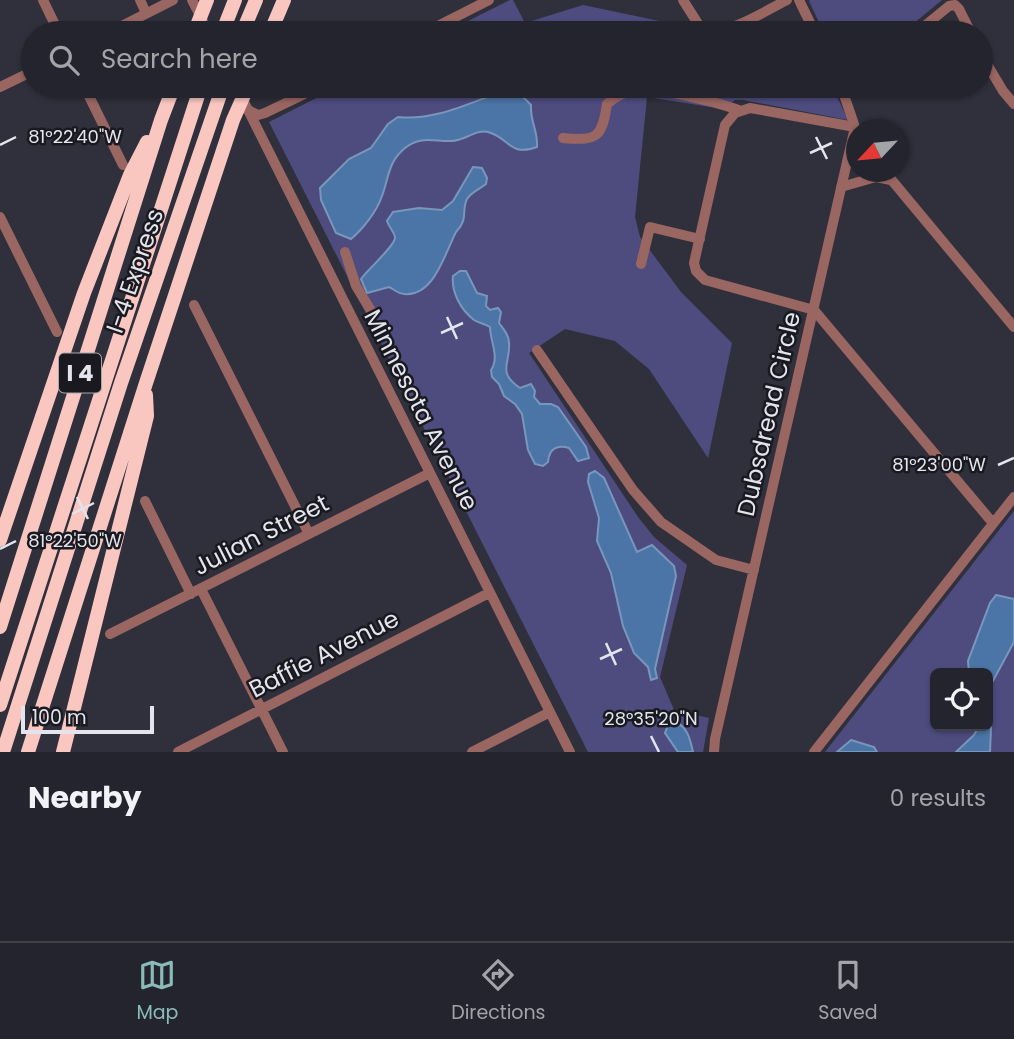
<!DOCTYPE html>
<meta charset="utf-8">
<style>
:root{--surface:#24242e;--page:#2c2c36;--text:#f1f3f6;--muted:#a3a4aa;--line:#41414a;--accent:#8bbbb9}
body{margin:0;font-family:Poppins,sans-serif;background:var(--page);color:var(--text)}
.controls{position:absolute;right:21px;bottom:21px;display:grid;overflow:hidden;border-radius:10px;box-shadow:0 2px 5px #0004}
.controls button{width:63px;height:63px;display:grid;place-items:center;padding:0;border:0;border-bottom:2px solid var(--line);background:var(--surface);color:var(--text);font:35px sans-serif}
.compass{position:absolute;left:846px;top:119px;width:63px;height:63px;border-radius:50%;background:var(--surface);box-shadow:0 2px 5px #0004;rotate:244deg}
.scale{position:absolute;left:21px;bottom:18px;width:133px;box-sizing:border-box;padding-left:7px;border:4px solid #e3e4ed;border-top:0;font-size:19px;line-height:24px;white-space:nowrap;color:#e3e4ed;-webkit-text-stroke:5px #19191f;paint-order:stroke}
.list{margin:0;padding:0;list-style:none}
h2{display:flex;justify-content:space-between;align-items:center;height:91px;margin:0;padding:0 28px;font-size:30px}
h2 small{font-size:23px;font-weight:400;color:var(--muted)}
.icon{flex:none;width:38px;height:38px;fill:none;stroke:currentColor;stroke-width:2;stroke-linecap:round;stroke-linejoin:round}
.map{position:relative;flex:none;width:1014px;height:752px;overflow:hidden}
.search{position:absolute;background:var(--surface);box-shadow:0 2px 5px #0004;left:21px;right:21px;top:21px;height:77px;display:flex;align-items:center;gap:18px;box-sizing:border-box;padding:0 24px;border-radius:38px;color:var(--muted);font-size:26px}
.sheet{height:189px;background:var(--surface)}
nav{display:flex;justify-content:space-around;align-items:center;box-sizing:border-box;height:98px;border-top:2px solid var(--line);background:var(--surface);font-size:19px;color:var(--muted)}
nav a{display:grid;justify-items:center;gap:4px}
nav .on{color:var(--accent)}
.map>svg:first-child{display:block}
.green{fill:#4e4c7f;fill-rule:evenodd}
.water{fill:#4b75a6;stroke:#7996bb;stroke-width:2}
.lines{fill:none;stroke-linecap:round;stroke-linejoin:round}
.minor{stroke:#9a6661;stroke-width:10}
.highway{stroke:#fac6c0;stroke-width:14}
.ticks{fill:none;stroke:#e3e4ed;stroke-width:2.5}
.labels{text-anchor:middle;stroke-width:5;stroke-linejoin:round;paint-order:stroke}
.shield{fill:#19191f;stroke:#a6a7af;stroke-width:2}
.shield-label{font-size:23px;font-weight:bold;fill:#e3e4ed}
.street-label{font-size:24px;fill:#e3e4ed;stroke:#19191f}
.ticks-label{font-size:18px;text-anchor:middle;fill:#e3e4ed;stroke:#19191f;stroke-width:5;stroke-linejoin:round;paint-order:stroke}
</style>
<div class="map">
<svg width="1014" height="752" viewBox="0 0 1014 752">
<rect width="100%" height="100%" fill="#30303d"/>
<path class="green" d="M 510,0 L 513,0 L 525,23 L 583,5 L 688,27 L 692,33 L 444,33 Z
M 810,0 L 942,0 L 902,33 L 824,33 L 809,1 Z
M 340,86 L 838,86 L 834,90 L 848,120 L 743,100 L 735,100 L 723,109 L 647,97 L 635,217 L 640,237 L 681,292 L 732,343 L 708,458 L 649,369 L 615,341 L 565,329 L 529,353 L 638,517 L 654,537 L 687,565 L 660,677 L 674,710 L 709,718 L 703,752 L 588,752 L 269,122 Z
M 1014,511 L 1014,752 L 825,752 ZM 935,673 L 988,673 L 988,726 L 935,726 Z"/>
<path class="water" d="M 501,92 L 523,97 L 531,105 C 530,123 538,129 537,147 C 509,157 510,138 488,132 C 476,129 464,141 452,141 C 435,142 421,135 405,148 C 388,162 389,177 382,196 C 377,211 363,229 351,239 L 336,233 L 321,200 L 320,188 L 349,159 L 371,148 L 388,124 L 398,117 C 434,121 467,104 501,92 Z
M 473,167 L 482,168 L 487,178 L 486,184 C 480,189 471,192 467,199 C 461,211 469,219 456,232 C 445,253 434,297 404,294 C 399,294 393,289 389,287 L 367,293 L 361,279 C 368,269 396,245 395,237 C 394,232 389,227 387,221 L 393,212 L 419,208 L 442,210 L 453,201 Z
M 460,271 L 466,271 L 477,293 L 487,296 L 486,306 L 490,310 L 498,308 L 501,312 L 499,323 C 504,330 509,335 509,343 C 511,362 496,372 520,388 L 531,384 L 535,391 L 534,397 L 540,404 L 551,404 L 558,407 L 586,447 L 589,458 L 578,461 L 569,448 C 557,444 549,449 548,462 L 543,466 L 535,464 L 528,450 L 522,414 L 515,404 L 504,396 L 499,384 L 492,377 L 491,370 C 500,357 490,341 490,327 C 485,324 479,323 474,320 C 461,310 451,292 453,276 Z
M 595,471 L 604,478 L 637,552 L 652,545 L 674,566 L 676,576 L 655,669 L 657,678 L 651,680 L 648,667 L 634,653 L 623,626 L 611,573 L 597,541 L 599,518 L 588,482 L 589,474 Z
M 996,595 L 1014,599 L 1014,642 L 993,681 L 988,686 L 988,673 L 969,673 L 968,661 L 990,603 Z
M 988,721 L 991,728 L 990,752 L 956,752 L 974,735 L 979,726 L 988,726 Z
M 676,722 C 688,728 690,739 693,752 L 678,752 L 665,733 L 668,725 Z
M 851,740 L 874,747 L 877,752 L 837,752 Z"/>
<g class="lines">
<path class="minor" d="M 43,0 L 59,33
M 140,0 L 146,13
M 192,0 L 209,33
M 683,0 L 702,30 C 728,36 763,12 787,0
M 799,0 L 815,33
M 108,33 L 173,0
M 424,33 L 489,0
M 916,33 L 949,6 L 955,5 L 959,9 L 971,33
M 981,54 L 1003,91 L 1014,104
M 84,86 L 123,165
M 236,86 L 570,752
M 0,87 L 33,71
M 246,109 L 258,115 L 265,113 L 321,86
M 855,127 L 750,108 L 735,113 L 725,125 L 694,263 L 696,271 L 705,280 L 814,310 L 992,522
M 563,138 C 597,141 602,138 607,104 C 615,97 626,91 637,90 C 656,87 721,103 741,111
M 885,172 L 1014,327
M 841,187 L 876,177 L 891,180
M 0,217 L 57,332
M 345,252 L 356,286 L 373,314
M 641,264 L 650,227 L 700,239
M 194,305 L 309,534
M 537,350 L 633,490 L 661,522 L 716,560 L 754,570
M 145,501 L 191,594
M 201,589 L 283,752
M 110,634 L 430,473
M 178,752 L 489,593
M 472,752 L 550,712
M 714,752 L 715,739 L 855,127 L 841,86
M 814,752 L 1014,497"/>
<path class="highway" d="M 194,33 L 207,0
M 222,33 L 235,0
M 242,33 L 256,0
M 270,33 L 284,0
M 0,540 L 84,293 L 130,175 L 147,142
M 0,627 L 161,120 L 174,86
M 0,705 L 201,86
M 3,752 L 121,383 L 223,86
M 28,752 L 146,383 L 233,120 L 248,86
M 63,752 L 147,416 L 146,395"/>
</g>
<path class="ticks" d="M 816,137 L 827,159M 0,145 L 16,137M 810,153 L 832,143M 447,317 L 457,339M 441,333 L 463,323M 998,465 L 1014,458M 77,497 L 88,519M 72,514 L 94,503M 0,549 L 16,541M 606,643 L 616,665M 600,659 L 622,649M 651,736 L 659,752"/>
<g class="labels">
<rect class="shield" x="59" y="353.5" width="42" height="39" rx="5"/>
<g class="shield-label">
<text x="80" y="381">I 4</text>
</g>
<g class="street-label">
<text transform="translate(135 271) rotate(-71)" y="8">I-4 Express</text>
<text transform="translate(421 410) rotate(63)" y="8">Minnesota Avenue</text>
<text transform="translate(769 414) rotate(-77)" y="8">Dubsdread Circle</text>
<text transform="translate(261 535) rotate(-27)" y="8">Julian Street</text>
<text transform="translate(324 654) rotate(-27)" y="8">Baffie Avenue</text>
</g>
</g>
<g class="ticks-label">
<text x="75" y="143">81°22'40"W</text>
<text x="939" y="471">81°23'00"W</text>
<text x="75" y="547">81°22'50"W</text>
<text x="651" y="725">28°35'20"N</text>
</g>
</svg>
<div class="controls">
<button><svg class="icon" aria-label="locate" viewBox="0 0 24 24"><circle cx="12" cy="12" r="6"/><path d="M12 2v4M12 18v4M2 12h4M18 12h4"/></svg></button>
</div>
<svg class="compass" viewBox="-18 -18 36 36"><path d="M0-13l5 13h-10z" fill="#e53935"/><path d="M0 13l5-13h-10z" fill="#a3a4aa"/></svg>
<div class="scale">100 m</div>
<div class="search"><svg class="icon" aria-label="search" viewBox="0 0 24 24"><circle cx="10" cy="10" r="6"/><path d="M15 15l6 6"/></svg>Search here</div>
</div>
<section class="sheet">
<h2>Nearby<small>0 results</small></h2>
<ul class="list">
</ul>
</section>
<nav>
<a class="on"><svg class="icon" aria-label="map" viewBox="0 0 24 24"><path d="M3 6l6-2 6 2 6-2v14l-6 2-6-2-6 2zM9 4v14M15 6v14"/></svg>Map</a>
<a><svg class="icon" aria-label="directions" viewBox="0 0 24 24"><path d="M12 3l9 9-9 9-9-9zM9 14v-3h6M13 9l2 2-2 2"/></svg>Directions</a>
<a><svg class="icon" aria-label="saved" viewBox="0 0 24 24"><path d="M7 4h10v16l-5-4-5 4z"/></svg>Saved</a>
</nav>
